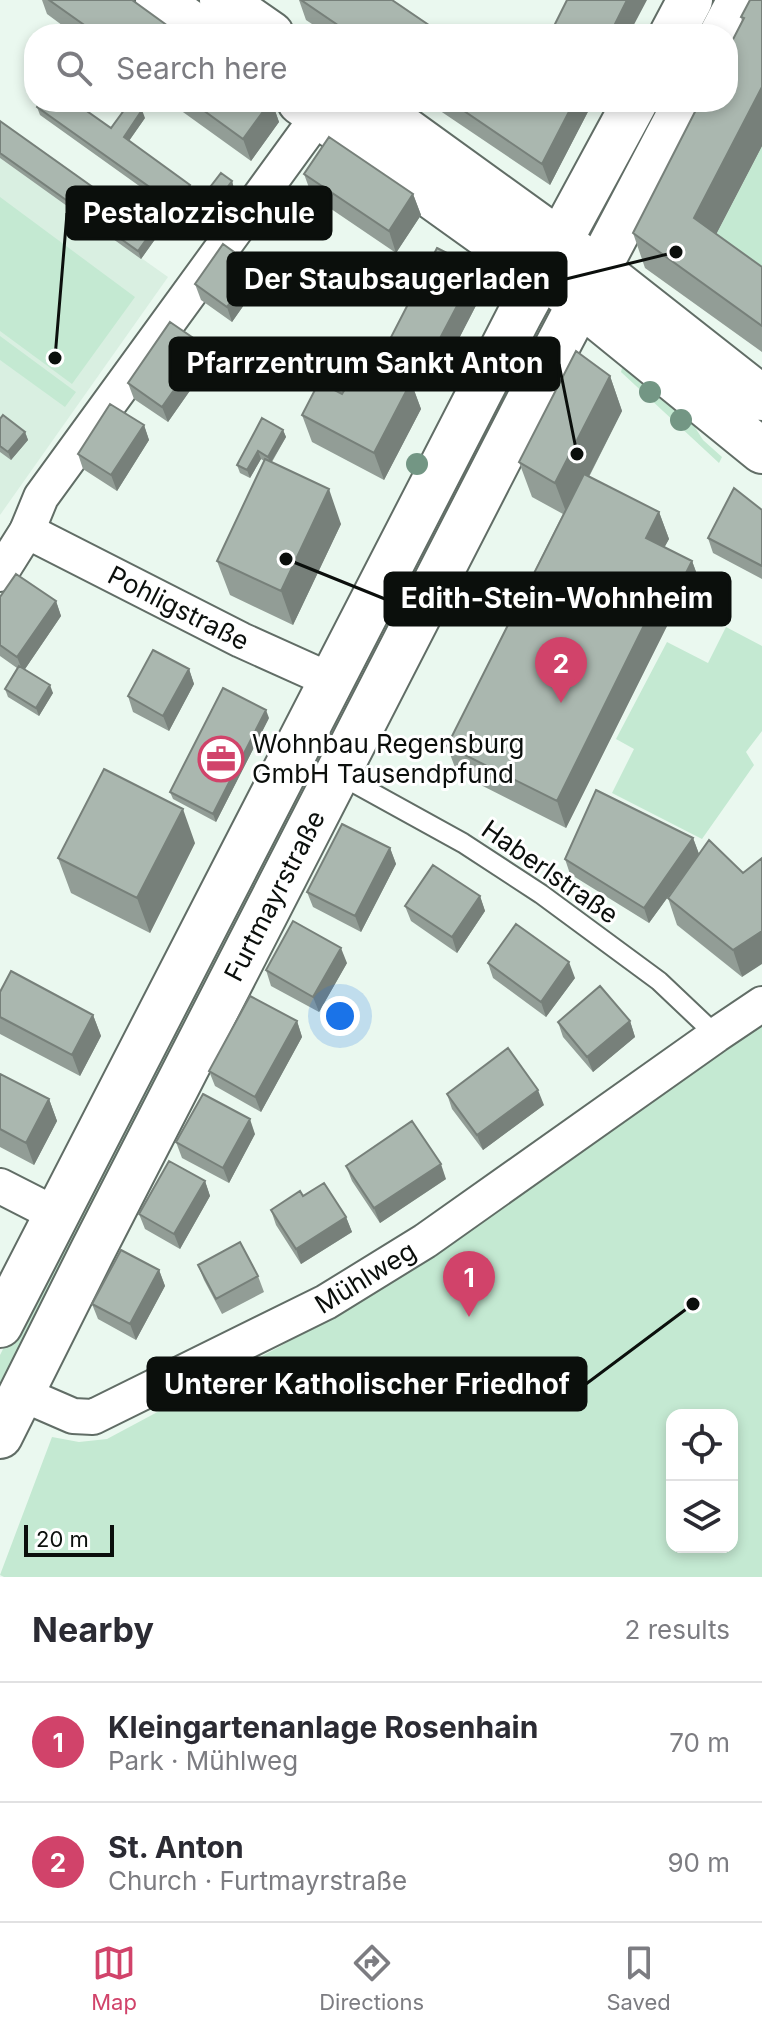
<!DOCTYPE html>
<meta charset="utf-8">
<style>
:root{--surface:#fff;--page:#f2f2f3;--text:#2b2b33;--muted:#7c7c81;--line:#e1e1e2;--accent:#d1436a}
body{margin:0;font-family:Inter,sans-serif;background:var(--page);color:var(--text)}
.controls{position:absolute;right:24px;bottom:24px;display:grid;overflow:hidden;border-radius:16px;box-shadow:0 4px 12px #0003}
.controls button{width:72px;height:72px;display:grid;place-items:center;padding:0;border:0;border-bottom:2px solid var(--line);background:var(--surface);color:var(--text);font:40px sans-serif}
.scale{position:absolute;left:24px;bottom:20px;width:90px;box-sizing:border-box;padding-left:8px;border:4px solid #0b0f0c;border-top:0;font-size:22px;line-height:28px;white-space:nowrap;color:#0b0f0c;-webkit-text-stroke:6px #fff;paint-order:stroke}
.you{position:absolute;left:340px;top:1016px;width:28px;height:28px;margin:-20px;border:6px solid #fff;border-radius:50%;background:#1a73e8;box-shadow:0 0 0 12px #1a73e833}
.badge{display:grid;place-items:center;width:52px;height:52px;border-radius:50%;background:var(--accent);color:#fff;font-size:26px;font-weight:700}
.pin{position:absolute;translate:-50% -66px;filter:drop-shadow(0 2px 4px #0008)}
.pin::after{content:'';position:absolute;top:42px;width:28px;height:24px;background:inherit;clip-path:polygon(0 0,100% 0,50% 100%)}
.list{margin:0;padding:0;list-style:none}
h2{display:flex;justify-content:space-between;align-items:center;height:104px;margin:0;padding:0 32px;font-size:34px}
h2 small{font-size:26px;font-weight:400;color:var(--muted)}
.list li{display:grid;grid-template-columns:52px 1fr auto;gap:24px;align-items:center;box-sizing:border-box;height:120px;padding:0 32px;border-top:2px solid var(--line)}
.list b{display:block;font-size:30px;white-space:nowrap}
.list p{margin:0;font-size:26px;white-space:nowrap;color:var(--muted)}
.list em{font-size:26px;font-style:normal;color:var(--muted)}
.icon{flex:none;width:44px;height:44px;fill:none;stroke:currentColor;stroke-width:2;stroke-linecap:round;stroke-linejoin:round}
.map{position:relative;flex:none;width:762px;height:1577px;overflow:hidden}
.search{position:absolute;background:var(--surface);box-shadow:0 4px 12px #0003;left:24px;right:24px;top:24px;height:88px;display:flex;align-items:center;gap:20px;box-sizing:border-box;padding:0 28px;border-radius:32px;color:var(--muted);font-size:30px}
.sheet{height:344px;background:var(--surface)}
nav{display:flex;justify-content:space-around;align-items:center;box-sizing:border-box;height:112px;border-top:2px solid var(--line);background:var(--surface);font-size:22px;color:var(--muted)}
nav a{display:grid;justify-items:center;gap:4px}
nav .on{color:var(--accent)}
.map>svg:first-child{display:block}
.built{fill:#d9efe1}
.green{fill:#c4e9d2;fill-rule:evenodd}
.lines{fill:none;stroke-linecap:round;stroke-linejoin:round}
.service-casing{stroke:#616d66;stroke-width:22}
.minor-casing{stroke:#616d66;stroke-width:38}
.tertiary-casing{stroke:#616d66;stroke-width:48}
.secondary-casing{stroke:#616d66;stroke-width:48}
.service{stroke:#fff;stroke-width:18}
.minor{stroke:#fff;stroke-width:34}
.tertiary{stroke:#fff;stroke-width:44}
.secondary{stroke:#fff;stroke-width:44}
.tree{fill:#739684}
.wall{fill:#929d96}
.shaded-wall{fill:#77807a}
.building{fill:#aab7af;stroke:#77807a;stroke-width:2}
.labels{text-anchor:middle;stroke-width:6;stroke-linejoin:round;paint-order:stroke}
.street-label{font-size:26px;fill:#0b0f0c;stroke:#fff}
.poi-label{font-size:26px;fill:#0b0f0c;stroke:#fff;text-anchor:start}
.leader{fill:none;stroke:#0b0f0c;stroke-width:3}
.callout-dot{fill:#0b0f0c;stroke:#fff;stroke-width:3}
.callout{fill:#0b0f0c;stroke:#0b0f0c;stroke-width:3}
.callout-label{font-size:28px;text-anchor:middle;font-weight:bold;fill:#fff}
</style>
<div class="map">
<svg width="762" height="1577" viewBox="0 0 762 1577">
<rect width="100%" height="100%" fill="#eaf8ef"/>
<path class="built" d="M 0,158 L 168,277 L 0,515 Z"/>
<path class="green" d="M 762,146 L 762,292 L 707,252 Z
M 0,197 L 135,297 L 72,384 L 0,331 Z
M 0,336 L 76,392 L 65,407 L 0,360 Z
M 623,364 L 689,418 L 703,440 L 722,457 L 719,463 L 621,372 Z
M 726,627 L 762,646 L 762,731 L 746,752 L 754,765 L 702,839 L 612,793 L 634,749 L 616,739 L 667,642 L 708,663 Z
M 317,734 L 332,741 L 0,1390 L 0,1355 Z
M 762,1025 L 762,1577 L 4,1577 L 0,1575 L 52,1437 L 79,1442 L 107,1439 L 279,1347 L 379,1288 ZM 672,1415 L 732,1415 L 732,1547 L 672,1547 Z"/>
<g class="lines">
<g class="service-casing">
<path id="service" d="M 338,774 L 463,843 L 541,894 L 659,981 L 716,1035"/>
</g>
<g class="minor-casing">
<g id="minor">
<path id="s1" d="M 27,531 L 241,640 L 332,681"/>
<path d="M 0,574 L 27,531 L 41,497 L 319,115"/>
<path d="M 0,1186 L 57,1215"/>
<path id="s2" d="M 20,1393 L 73,1416 L 93,1417 L 326,1302 L 425,1241 L 716,1035 L 762,1004"/>
</g>
</g>
<g class="tertiary-casing">
<path id="tertiary" d="M 598,269 L 762,398
M 580,303 L 762,451"/>
</g>
<g class="secondary-casing">
<g id="secondary">
<path d="M 158,0 L 206,34"/>
<path d="M 222,0 L 271,34"/>
<path d="M 672,34 L 690,0"/>
<path d="M 722,34 L 740,0"/>
<path d="M 300,102 L 565,292"/>
<path d="M 367,102 L 583,258"/>
<path d="M 0,1325 L 519,316 L 635,102"/>
<path id="s3" d="M 0,1436 L 93,1250 L 541,377 L 686,102"/>
</g>
</g>
<use href="#service" class="service"/>
<use href="#minor" class="minor"/>
<use href="#tertiary" class="tertiary"/>
<use href="#secondary" class="secondary"/>
</g>
<g class="tree">
<circle cx="650" cy="392" r="11"/>
<circle cx="681" cy="420" r="11"/>
<circle cx="417" cy="464" r="11"/>
</g>
<path class="wall" d="M 42,0 L 132,0 L 179,34 L 74,34 L 47,14 Z
M 299,0 L 392,0 L 442,34 L 327,34 L 306,20 Z
M 762,0 L 762,146 L 716,234 L 762,267 L 762,352 L 645,268 L 633,233 L 742,21 L 741,17 Z
M 169,102 L 272,102 L 279,122 L 251,161 Z
M 427,102 L 593,102 L 550,185 Z
M 37,107 L 111,128 L 145,118 L 129,141 L 193,193 L 177,213 L 40,115 Z
M 0,121 L 153,230 L 156,238 L 141,259 L 0,158 Z
M 304,174 L 413,194 L 421,215 L 396,253 L 312,196 Z
M 232,181 L 234,189 L 218,211 L 207,203 L 204,195 Z
M 255,267 L 260,282 L 232,322 L 201,300 L 195,284 Z
M 477,268 L 484,290 L 435,385 L 396,365 L 388,343 Z
M 210,362 L 168,422 L 134,399 L 128,383 Z
M 610,376 L 622,411 L 589,477 L 659,512 L 669,539 L 664,547 L 692,561 L 702,588 L 683,624 L 671,618 L 566,828 L 457,773 L 447,746 L 563,514 L 532,497 L 519,462 Z
M 333,379 L 411,382 L 421,409 L 384,480 L 312,442 L 302,415 L 338,392 Z
M 0,419 L 25,432 L 28,440 L 11,460 L 0,452 Z
M 144,425 L 149,440 L 117,491 L 83,469 L 78,454 Z
M 283,430 L 286,437 L 272,462 L 341,524 L 293,625 L 230,595 L 217,561 L 264,461 L 261,459 L 250,478 L 240,473 L 237,465 Z
M 762,510 L 762,579 L 713,553 L 708,538 Z
M 0,597 L 56,601 L 61,616 L 25,669 L 53,693 L 39,716 L 8,697 L 5,689 L 17,668 L 0,656 Z
M 189,669 L 194,684 L 169,731 L 133,712 L 128,696 Z
M 269,718 L 216,822 L 173,799 L 170,792 Z
M 693,838 L 699,854 L 649,923 L 570,874 L 565,859 Z
M 709,840 L 742,977 L 677,925 L 668,898 Z
M 195,843 L 150,933 L 71,893 L 58,858 Z
M 390,848 L 396,864 L 361,932 L 313,907 L 307,892 Z
M 480,896 L 485,911 L 457,953 L 411,921 L 405,906 Z
M 347,963 L 319,1012 L 271,986 L 266,970 Z
M 488,963 L 575,978 L 546,1017 L 493,978 Z
M 0,992 L 93,1015 L 101,1036 L 80,1076 L 0,1034 Z
M 297,1021 L 302,1037 L 261,1112 L 215,1086 L 209,1071 Z
M 630,1021 L 635,1037 L 593,1072 L 563,1037 L 558,1022 Z
M 0,1074 L 49,1099 L 57,1121 L 34,1165 L 0,1147 Z
M 447,1094 L 544,1105 L 483,1150 L 452,1109 Z
M 255,1134 L 229,1183 L 182,1158 L 176,1142 Z
M 346,1166 L 446,1179 L 380,1223 L 352,1181 Z
M 205,1181 L 210,1196 L 180,1249 L 145,1229 L 139,1214 Z
M 303,1196 L 346,1217 L 352,1232 L 301,1264 L 276,1225 L 271,1210 Z
M 198,1265 L 258,1276 L 264,1292 L 222,1314 L 204,1280 Z
M 159,1270 L 165,1286 L 136,1340 L 98,1319 L 92,1304 Z"/>
<path class="shaded-wall" d="M 627,0 L 647,0 L 629,34 L 610,34 Z
M 762,87 L 762,146 L 707,252 L 694,218 Z
M 270,102 L 272,102 L 279,122 L 251,161 L 243,139 Z
M 574,102 L 593,102 L 550,185 L 542,164 Z
M 142,110 L 145,118 L 126,145 L 124,137 Z
M 232,181 L 234,189 L 218,211 L 215,204 Z
M 190,185 L 193,193 L 177,213 L 175,205 Z
M 413,194 L 421,215 L 396,253 L 389,231 Z
M 153,230 L 156,238 L 141,259 L 138,251 Z
M 255,267 L 260,282 L 232,322 L 227,307 Z
M 477,268 L 484,290 L 435,385 L 427,363 Z
M 205,346 L 210,362 L 168,422 L 162,407 Z
M 610,376 L 622,411 L 568,517 L 555,483 Z
M 411,382 L 421,409 L 384,480 L 374,453 Z
M 144,425 L 149,440 L 117,491 L 111,475 Z
M 283,430 L 286,437 L 270,464 L 268,457 Z
M 25,432 L 28,440 L 11,460 L 8,452 Z
M 258,451 L 261,459 L 250,478 L 247,470 Z
M 329,489 L 341,524 L 293,625 L 281,591 Z
M 659,512 L 669,539 L 655,565 L 646,538 Z
M 692,561 L 702,588 L 683,624 L 674,597 Z
M 661,591 L 671,618 L 566,828 L 557,801 Z
M 56,601 L 61,616 L 23,672 L 17,657 Z
M 189,669 L 194,684 L 169,731 L 163,716 Z
M 50,685 L 53,693 L 39,716 L 36,708 Z
M 266,710 L 269,718 L 216,822 L 213,814 Z
M 183,809 L 195,843 L 150,933 L 137,898 Z
M 693,838 L 699,854 L 649,923 L 644,908 Z
M 390,848 L 396,864 L 361,932 L 355,916 Z
M 480,896 L 485,911 L 457,953 L 452,937 Z
M 762,931 L 762,964 L 742,977 L 733,950 Z
M 341,948 L 347,963 L 319,1012 L 313,997 Z
M 569,962 L 575,978 L 546,1017 L 541,1002 Z
M 93,1015 L 101,1036 L 80,1076 L 72,1055 Z
M 297,1021 L 302,1037 L 261,1112 L 255,1097 Z
M 630,1021 L 635,1037 L 593,1072 L 587,1057 Z
M 538,1090 L 544,1105 L 483,1150 L 477,1135 Z
M 49,1099 L 57,1121 L 34,1165 L 26,1143 Z
M 250,1119 L 255,1134 L 229,1183 L 223,1168 Z
M 441,1164 L 446,1179 L 380,1223 L 374,1208 Z
M 205,1181 L 210,1196 L 180,1249 L 174,1234 Z
M 346,1217 L 352,1232 L 301,1264 L 296,1249 Z
M 159,1270 L 165,1286 L 136,1340 L 130,1324 Z"/>
<path class="building" d="M 49,0 L 132,0 L 179,34 L 97,34 Z
M 301,0 L 392,0 L 442,34 L 351,34 Z
M 567,0 L 627,0 L 610,34 L 550,34 Z
M 750,0 L 762,0 L 762,87 L 694,218 L 762,267 L 762,326 L 633,233 L 700,102 L 728,102 L 728,49 L 744,18 L 741,17 Z
M 40,102 L 74,102 L 111,128 L 130,102 L 142,110 L 124,137 L 190,185 L 175,205 L 37,107 Z
M 192,102 L 270,102 L 243,139 Z
M 451,102 L 574,102 L 542,164 Z
M 0,121 L 153,230 L 138,251 L 0,153 Z
M 329,137 L 413,194 L 389,231 L 304,174 Z
M 221,173 L 232,181 L 215,204 L 204,195 Z
M 223,244 L 255,267 L 227,307 L 195,284 Z
M 437,248 L 477,268 L 427,363 L 388,343 Z
M 170,322 L 205,346 L 162,407 L 128,383 Z
M 349,349 L 411,382 L 374,453 L 302,415 L 319,382 L 342,394 L 347,386 L 333,379 Z
M 576,351 L 610,376 L 555,483 L 519,462 Z
M 110,404 L 144,425 L 111,475 L 78,454 Z
M 3,415 L 25,432 L 8,452 L 0,446 L 0,419 Z
M 262,418 L 283,430 L 268,457 L 258,451 L 247,470 L 237,465 Z
M 265,459 L 329,489 L 281,591 L 217,561 Z
M 584,474 L 659,512 L 646,538 L 692,561 L 674,597 L 661,591 L 557,801 L 447,746 Z
M 734,488 L 762,510 L 762,566 L 708,538 Z
M 16,574 L 56,601 L 17,657 L 0,645 L 0,597 Z
M 153,650 L 189,669 L 163,716 L 128,696 Z
M 19,666 L 50,685 L 36,708 L 5,689 Z
M 223,688 L 266,710 L 213,814 L 170,792 Z
M 104,769 L 183,809 L 137,898 L 58,858 Z
M 596,790 L 693,838 L 644,908 L 565,859 Z
M 342,824 L 390,848 L 355,916 L 307,892 Z
M 709,840 L 743,873 L 762,858 L 762,931 L 733,950 L 668,898 Z
M 433,865 L 480,896 L 452,937 L 405,906 Z
M 293,921 L 341,948 L 313,997 L 266,970 Z
M 516,924 L 569,962 L 541,1002 L 488,963 Z
M 11,971 L 93,1015 L 72,1055 L 0,1017 L 0,992 Z
M 600,986 L 630,1021 L 587,1057 L 558,1022 Z
M 250,996 L 297,1021 L 255,1097 L 209,1071 Z
M 508,1048 L 538,1090 L 477,1135 L 447,1094 Z
M 0,1074 L 49,1099 L 26,1143 L 0,1129 Z
M 203,1094 L 250,1119 L 223,1168 L 176,1142 Z
M 412,1121 L 441,1164 L 374,1208 L 346,1166 Z
M 169,1161 L 205,1181 L 174,1234 L 139,1214 Z
M 324,1183 L 346,1217 L 296,1249 L 271,1210 L 300,1191 L 303,1196 Z
M 240,1242 L 258,1276 L 216,1299 L 198,1265 Z
M 121,1250 L 159,1270 L 130,1324 L 92,1304 Z"/>
<defs>
<g id="office-ring" transform="scale(2.3)"><circle r="9.5" fill="#fff" stroke="#d1436a" stroke-width="1.5"/><path d="M-6-3h4V-5.5h4V-3h4V5H-6ZM-1-4.5V-3h2v-1.5ZM-6 0V1H6V0Z" fill="#d1436a"/></g>
</defs>
<g fill-rule="evenodd">
<use href="#office-ring" x="221" y="759"/>
</g>
<g class="labels">
<g class="street-label">
<text dy="9" stroke="none"><textPath href="#s1" startOffset="170">Pohligstraße</textPath></text>
<text transform="translate(550 872) rotate(35)" y="9">Haberlstraße</text>
<text dy="9" stroke="none"><textPath href="#s3" startOffset="606">Furtmayrstraße</textPath></text>
<text dy="9" stroke="none"><textPath href="#s2" startOffset="384">Mühlweg</textPath></text>
</g>
<g class="poi-label">
<text x="252" y="753">Wohnbau Regensburg<tspan x="252" dy="30">GmbH Tausendpfund</tspan></text>
</g>
</g>
<path class="leader" d="M55 358L67 213M676 252L566 279M577 454L559 364M286 559L385 599M693 1304L586 1384"/>
<g class="callout-dot">
<circle cx="55" cy="358" r="8"/>
<circle cx="676" cy="252" r="8"/>
<circle cx="577" cy="454" r="8"/>
<circle cx="286" cy="559" r="8"/>
<circle cx="693" cy="1304" r="8"/>
</g>
<g class="callout">
<rect x="67" y="187" width="264" height="52" rx="8"/>
<rect x="228" y="253" width="338" height="52" rx="8"/>
<rect x="170" y="338" width="389" height="52" rx="8"/>
<rect x="385" y="573" width="345" height="52" rx="8"/>
<rect x="148" y="1358" width="438" height="52" rx="8"/>
</g>
<g class="callout-label">
<text x="199" y="223">Pestalozzischule</text>
<text x="397" y="289">Der Staubsaugerladen</text>
<text x="365" y="373">Pfarrzentrum Sankt Anton</text>
<text x="557" y="608">Edith-Stein-Wohnheim</text>
<text x="367" y="1394">Unterer Katholischer Friedhof</text>
</g>
</svg>
<div class="controls">
<button><svg class="icon" aria-label="locate" viewBox="0 0 24 24"><circle cx="12" cy="12" r="6"/><path d="M12 2v4M12 18v4M2 12h4M18 12h4"/></svg></button>
<button><svg class="icon" aria-label="layers" viewBox="0 0 24 24"><path d="M12 4l9 5-9 5-9-5zM3 14l9 5 9-5"/></svg></button>
</div>
<div class="scale">20 m</div>
<div class="you"></div>
<div class="pin badge" style="left:469px;top:1317px">1</div>
<div class="pin badge" style="left:561px;top:703px">2</div>
<div class="search"><svg class="icon" aria-label="search" viewBox="0 0 24 24"><circle cx="10" cy="10" r="6"/><path d="M15 15l6 6"/></svg>Search here</div>
</div>
<section class="sheet">
<h2>Nearby<small>2 results</small></h2>
<ul class="list">
<li><span class="badge">1</span><div><b>Kleingartenanlage Rosenhain</b><p>Park · Mühlweg</p></div><em>70 m</em></li>
<li><span class="badge">2</span><div><b>St. Anton</b><p>Church · Furtmayrstraße</p></div><em>90 m</em></li>
</ul>
</section>
<nav>
<a class="on"><svg class="icon" aria-label="map" viewBox="0 0 24 24"><path d="M3 6l6-2 6 2 6-2v14l-6 2-6-2-6 2zM9 4v14M15 6v14"/></svg>Map</a>
<a><svg class="icon" aria-label="directions" viewBox="0 0 24 24"><path d="M12 3l9 9-9 9-9-9zM9 14v-3h6M13 9l2 2-2 2"/></svg>Directions</a>
<a><svg class="icon" aria-label="saved" viewBox="0 0 24 24"><path d="M7 4h10v16l-5-4-5 4z"/></svg>Saved</a>
</nav>
